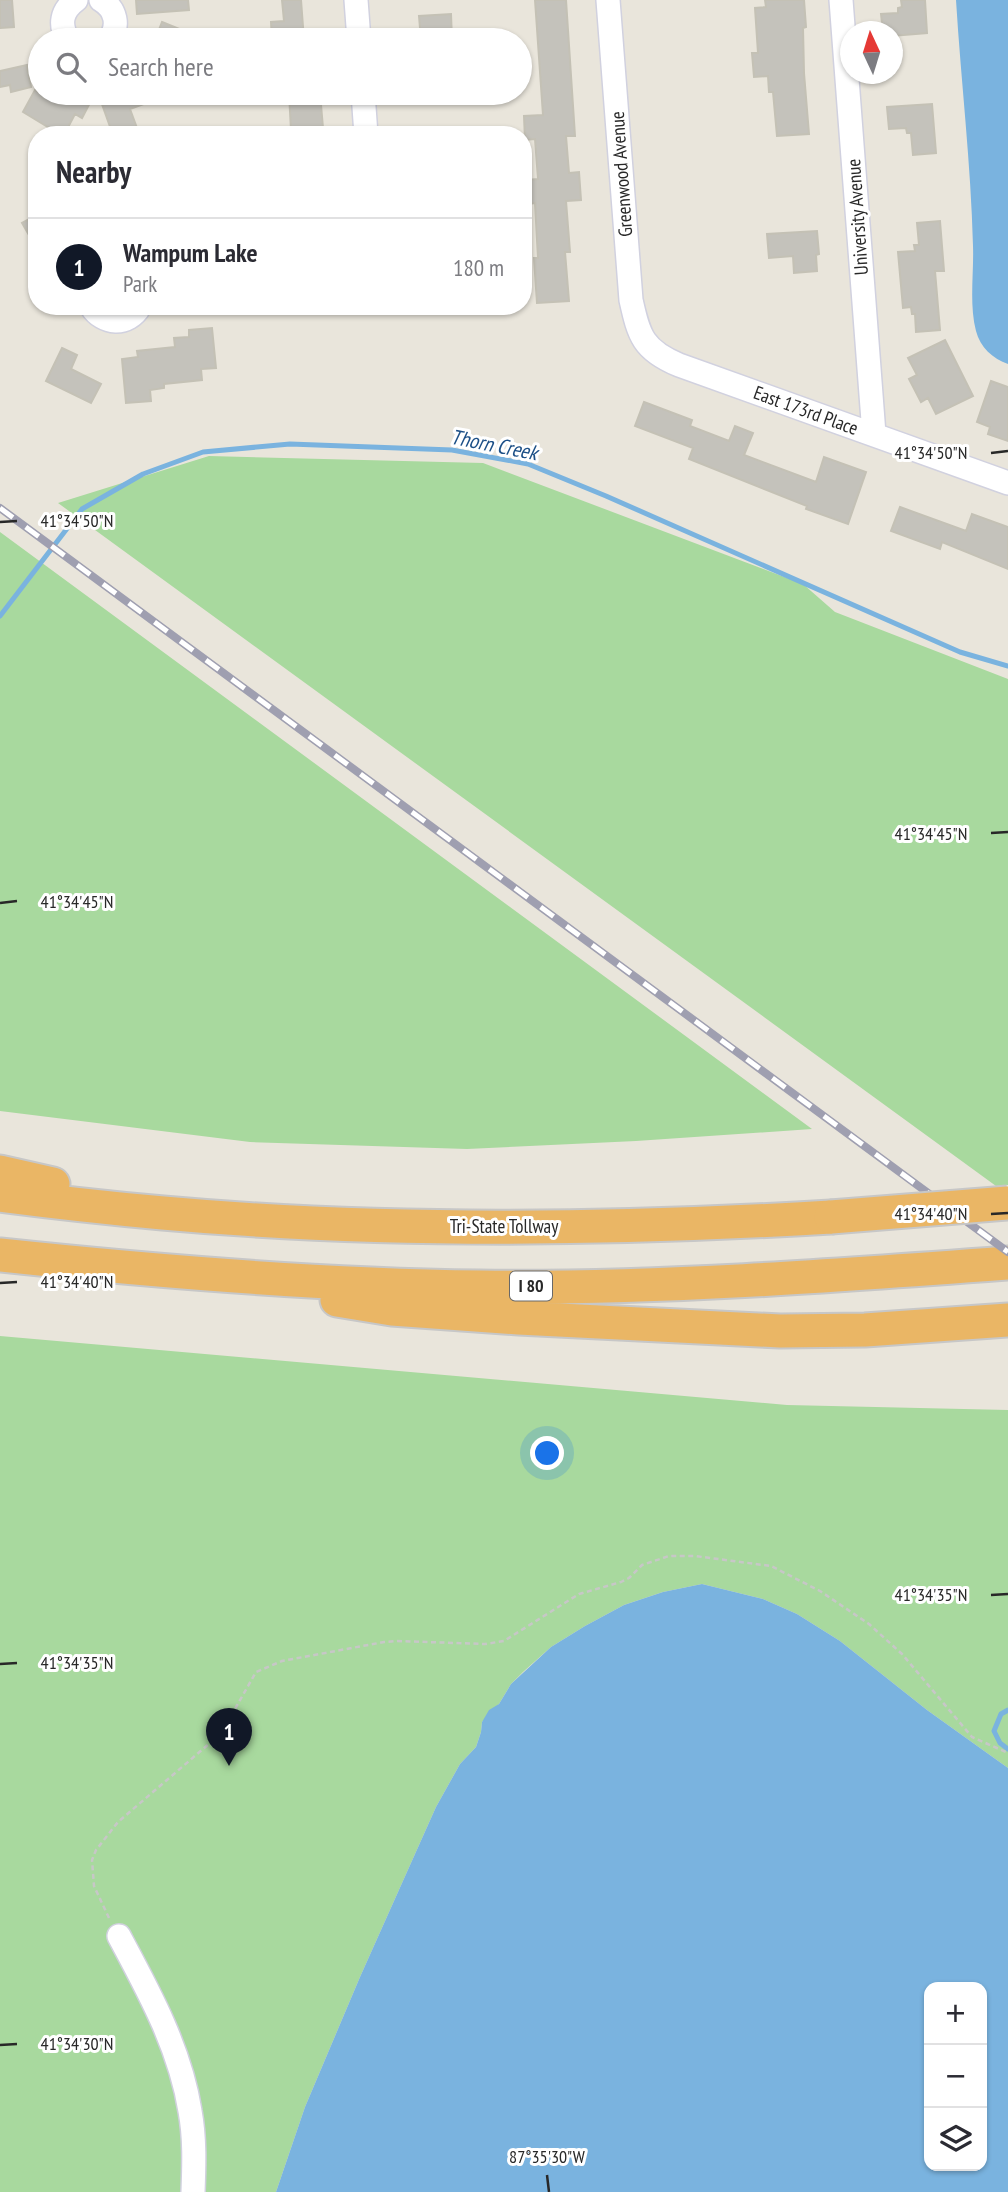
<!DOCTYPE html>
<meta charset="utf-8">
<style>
:root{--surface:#fff;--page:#f2f2f3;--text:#2b2b33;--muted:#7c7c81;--line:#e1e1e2;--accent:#111827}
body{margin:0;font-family:"PT Sans Narrow",sans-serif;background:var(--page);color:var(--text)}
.controls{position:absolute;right:21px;bottom:21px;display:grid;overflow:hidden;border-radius:14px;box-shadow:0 2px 5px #0004}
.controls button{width:63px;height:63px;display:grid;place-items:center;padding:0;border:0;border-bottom:2px solid var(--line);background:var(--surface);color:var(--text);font:35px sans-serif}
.compass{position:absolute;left:840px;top:21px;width:63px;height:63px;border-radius:50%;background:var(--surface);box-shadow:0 2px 5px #0004;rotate:356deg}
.you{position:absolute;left:548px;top:1454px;width:24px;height:24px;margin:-18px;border:5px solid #fff;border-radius:50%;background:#1a73e8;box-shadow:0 0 0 10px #1a73e833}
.badge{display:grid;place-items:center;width:46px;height:46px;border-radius:50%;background:var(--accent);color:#fff;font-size:23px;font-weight:700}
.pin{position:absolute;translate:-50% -58px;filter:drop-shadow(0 2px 4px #0008)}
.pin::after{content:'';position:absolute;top:37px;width:24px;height:21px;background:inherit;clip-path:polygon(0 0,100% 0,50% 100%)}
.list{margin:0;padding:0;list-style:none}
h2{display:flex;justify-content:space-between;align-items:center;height:91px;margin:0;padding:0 28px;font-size:30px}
h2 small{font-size:23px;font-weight:400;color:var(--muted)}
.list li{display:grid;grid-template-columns:46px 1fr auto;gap:21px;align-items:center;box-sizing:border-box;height:98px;padding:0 28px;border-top:2px solid var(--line)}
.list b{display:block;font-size:26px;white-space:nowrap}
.list p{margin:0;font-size:23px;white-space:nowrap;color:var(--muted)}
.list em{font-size:23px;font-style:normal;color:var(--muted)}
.icon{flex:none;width:38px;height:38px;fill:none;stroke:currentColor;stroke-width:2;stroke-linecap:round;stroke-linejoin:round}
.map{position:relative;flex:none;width:1008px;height:2192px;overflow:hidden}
.search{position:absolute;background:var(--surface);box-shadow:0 2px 5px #0004;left:28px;top:28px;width:504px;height:77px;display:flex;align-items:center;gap:18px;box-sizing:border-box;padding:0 24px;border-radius:38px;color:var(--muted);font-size:26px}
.panel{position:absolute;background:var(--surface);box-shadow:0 2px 5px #0004;left:28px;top:126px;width:504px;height:189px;border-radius:28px}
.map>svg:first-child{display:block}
.green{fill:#a8d99e}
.water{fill:#7ab3df;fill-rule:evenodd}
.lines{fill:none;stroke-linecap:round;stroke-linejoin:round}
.stream{stroke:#7ab3df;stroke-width:5}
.building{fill:#c4c2bb;stroke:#c4c1b5;stroke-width:2}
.minor-casing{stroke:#d1d1df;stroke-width:26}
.highway-casing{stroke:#c7c7c7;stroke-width:37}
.path{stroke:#c7c7c7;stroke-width:2.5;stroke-dasharray:5 3.5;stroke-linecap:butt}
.minor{stroke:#fff;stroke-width:23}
.highway{stroke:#eab665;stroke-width:33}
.rail-casing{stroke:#9f9fb0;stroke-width:8}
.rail{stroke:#fff;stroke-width:5;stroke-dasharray:16;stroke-linecap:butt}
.highway-bridge-casing{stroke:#c7c7c7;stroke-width:37;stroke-linecap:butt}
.highway-bridge{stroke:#eab665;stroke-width:33}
.ticks{fill:none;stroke:#282828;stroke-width:2.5}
.labels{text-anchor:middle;stroke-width:6;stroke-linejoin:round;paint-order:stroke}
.shield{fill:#fff;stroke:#686868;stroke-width:2}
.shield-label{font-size:18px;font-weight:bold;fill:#282828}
.street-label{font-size:19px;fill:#282828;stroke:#fff}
.water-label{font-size:21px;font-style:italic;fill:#1d5087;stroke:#fff}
.ticks-label{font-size:18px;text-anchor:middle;fill:#282828;stroke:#fff;stroke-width:6;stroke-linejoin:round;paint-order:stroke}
</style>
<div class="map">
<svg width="1008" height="2192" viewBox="0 0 1008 2192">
<rect width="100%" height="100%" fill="#e9e5db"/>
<path class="green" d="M 209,456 L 483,463 L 803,584 L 835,612 L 1008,679 L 1008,1185 L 996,1186 L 58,503 Z
M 0,532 L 812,1129 L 636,1141 L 467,1149 L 250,1142 L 0,1111 Z
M 0,1336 L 787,1405 L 1008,1410 L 1008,1768 L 927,1710 L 840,1641 L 797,1614 L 763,1599 L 702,1584 L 663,1592 L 624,1605 L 585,1626 L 551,1647 L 523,1672 L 511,1684 L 499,1704 L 482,1722 L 481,1732 L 476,1747 L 460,1764 L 436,1807 L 360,1977 L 305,2107 L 276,2192 L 0,2192 Z"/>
<path class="water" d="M 956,0 L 1008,0 L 1008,364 C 993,359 980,347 976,331 C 969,304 974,273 973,246 C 971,164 961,82 956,0 Z
M 702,1584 L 763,1599 L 797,1614 L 840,1641 L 927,1710 L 1008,1768 L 1008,2192 L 276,2192 L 305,2107 L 360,1977 L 436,1807 L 460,1764 L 476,1747 L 481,1732 L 482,1722 L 489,1710 L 499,1704 L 511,1684 L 551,1647 L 585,1626 L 624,1605 L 663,1592 ZM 929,1987 L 982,1987 L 982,2166 L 929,2166 Z"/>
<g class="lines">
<path class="stream" d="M 0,616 L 82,509 L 143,474 L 203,452 L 290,444 L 452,450 L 528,464 L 606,496 L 960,652 L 1008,666
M 1008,1710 L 1001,1714 L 994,1731 L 1000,1743 L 1008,1749"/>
</g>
<path class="building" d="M 0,0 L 12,0 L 14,27 L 0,28 Z
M 136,0 L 188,0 L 189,10 L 137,14 Z
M 282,0 L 301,0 L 304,40 L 272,40 L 271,22 L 284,21 Z
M 535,0 L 566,0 L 575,136 L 566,136 L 569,173 L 579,172 L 581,200 L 566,201 L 570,252 L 565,252 L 569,301 L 537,303 L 534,258 L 538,258 L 535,203 L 528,204 L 527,180 L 538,179 L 535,139 L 525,140 L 524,116 L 543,115 Z
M 765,0 L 804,0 L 806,27 L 803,28 L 804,73 L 809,134 L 777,136 L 773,92 L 769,92 L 768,76 L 754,77 L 752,53 L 758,53 L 755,8 L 766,7 Z
M 901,0 L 925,0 L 927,33 L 892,36 L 892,32 L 883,32 L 881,14 L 898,13 L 898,8 L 902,7 Z
M 451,14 L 452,40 L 421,40 L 419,16 Z
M 162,22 L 182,30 L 178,40 L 155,40 Z
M 27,65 L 31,87 L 11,92 L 10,85 L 0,87 L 0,71 Z
M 35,90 L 62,104 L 68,93 L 80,93 L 92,99 L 82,118 L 75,114 L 64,135 L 61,135 L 23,112 Z
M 98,93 L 140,93 L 144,104 L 130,109 L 137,128 L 113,135 Z
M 289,93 L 320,93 L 323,128 L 291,130 Z
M 932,104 L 936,153 L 913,155 L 911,133 L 907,133 L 906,128 L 889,129 L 887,107 Z
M 37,215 L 37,249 L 22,223 Z
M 940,221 L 944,271 L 935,271 L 940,330 L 916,332 L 915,314 L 912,314 L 911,307 L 903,308 L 898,252 L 915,251 L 914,245 L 919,245 L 917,223 Z
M 817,231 L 819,254 L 816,255 L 817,271 L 794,273 L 793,256 L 769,258 L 767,234 Z
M 212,328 L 216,368 L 201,369 L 202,380 L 164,384 L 164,388 L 150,390 L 151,401 L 126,403 L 122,359 L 138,357 L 137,351 L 175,347 L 174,338 L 189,337 L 189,330 Z
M 945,340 L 973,396 L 936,414 L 928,398 L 921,402 L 909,379 L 917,375 L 908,358 Z
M 62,348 L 77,355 L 71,369 L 101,384 L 91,403 L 46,381 Z
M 991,381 L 1008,387 L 1008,441 L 988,434 L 990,427 L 977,422 Z
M 644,402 L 692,420 L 690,426 L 729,441 L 735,426 L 753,433 L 744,455 L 816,482 L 824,457 L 866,472 L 848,524 L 806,509 L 807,506 L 689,459 L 693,448 L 635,426 Z
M 900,507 L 966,531 L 972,514 L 1008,527 L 1008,569 L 942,542 L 940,549 L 891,531 Z"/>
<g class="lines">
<g class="minor-casing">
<path id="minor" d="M 101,0 C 116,9 120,26 109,40
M 356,0 L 359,40
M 608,0 L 631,300 C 639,336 643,350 679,365 L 1008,483
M 841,0 L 874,434
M 68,40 C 59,25 61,11 76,0
M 363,93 L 366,135
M 91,306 C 103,325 128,327 140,306
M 119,1936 C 149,1992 180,2048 190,2111 C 195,2138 194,2165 193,2192"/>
</g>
<g class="highway-casing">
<path id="highway" d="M 0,1172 L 53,1184
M 0,1195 C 54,1202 109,1208 163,1213 C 385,1233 609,1230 831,1217
M 0,1255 C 160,1272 319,1285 480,1287 C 656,1289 832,1276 1008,1263
M 337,1300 L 392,1309 L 519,1318 L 780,1331 L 865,1330 L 1008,1320"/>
</g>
<path class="path" d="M 109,1918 L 94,1886 L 92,1860 L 96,1850 L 118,1822 L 210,1743 L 227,1723 L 256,1672 L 282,1661 L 384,1642 L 397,1641 L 485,1644 L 504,1641 L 579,1594 L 621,1582 L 629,1578 L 642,1565 L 669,1556 L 695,1556 L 771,1566 L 820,1591 L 869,1624 L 902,1654 L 972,1737 L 1008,1753"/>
<use href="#minor" class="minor"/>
<use href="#highway" class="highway"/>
<g class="rail-casing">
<path id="rail" d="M 0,508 L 1008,1252"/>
</g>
<use href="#rail" class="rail"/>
<g class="highway-bridge-casing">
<path id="highway-bridge" d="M 831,1217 L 1008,1203"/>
</g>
<use href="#highway-bridge" class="highway-bridge"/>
</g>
<path class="ticks" d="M 991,453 L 1008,451M 0,522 L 17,521M 991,833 L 1008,832M 0,903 L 17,901M 991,1214 L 1008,1213M 0,1283 L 17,1282M 991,1595 L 1008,1594M 0,1664 L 17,1663M 0,2045 L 17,2044M 547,2175 L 549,2192"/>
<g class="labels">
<rect class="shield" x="510" y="1271.5" width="42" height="29" rx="5"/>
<g class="shield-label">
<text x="531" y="1292">I 80</text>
</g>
<g class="street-label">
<text transform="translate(621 174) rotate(-94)" y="7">Greenwood Avenue</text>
<text transform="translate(857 217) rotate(-94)" y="7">University Avenue</text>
<text transform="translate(806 410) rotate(20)" y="7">East 173rd Place</text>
<text x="504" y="1233">Tri-State Tollway</text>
</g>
<g class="water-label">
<text transform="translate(494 445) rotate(11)" y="7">Thorn Creek</text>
</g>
</g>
<g class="ticks-label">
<text x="931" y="459">41°34'50"N</text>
<text x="77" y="527">41°34'50"N</text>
<text x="931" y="840">41°34'45"N</text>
<text x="77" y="908">41°34'45"N</text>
<text x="931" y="1220">41°34'40"N</text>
<text x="77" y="1288">41°34'40"N</text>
<text x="931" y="1601">41°34'35"N</text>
<text x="77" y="1669">41°34'35"N</text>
<text x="77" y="2050">41°34'30"N</text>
<text x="547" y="2163">87°35'30"W</text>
</g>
</svg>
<div class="controls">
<button>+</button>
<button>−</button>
<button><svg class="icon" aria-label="layers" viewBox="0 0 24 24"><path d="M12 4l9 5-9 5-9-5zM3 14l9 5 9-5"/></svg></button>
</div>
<svg class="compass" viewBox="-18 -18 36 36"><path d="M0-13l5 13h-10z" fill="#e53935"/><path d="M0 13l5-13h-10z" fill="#7c7c81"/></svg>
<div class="you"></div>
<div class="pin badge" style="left:229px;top:1766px">1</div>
<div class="search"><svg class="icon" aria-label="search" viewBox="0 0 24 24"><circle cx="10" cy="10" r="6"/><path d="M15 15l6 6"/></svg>Search here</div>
<section class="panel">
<h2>Nearby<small></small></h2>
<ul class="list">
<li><span class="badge">1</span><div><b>Wampum Lake</b><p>Park</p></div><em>180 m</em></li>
</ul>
</section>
</div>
